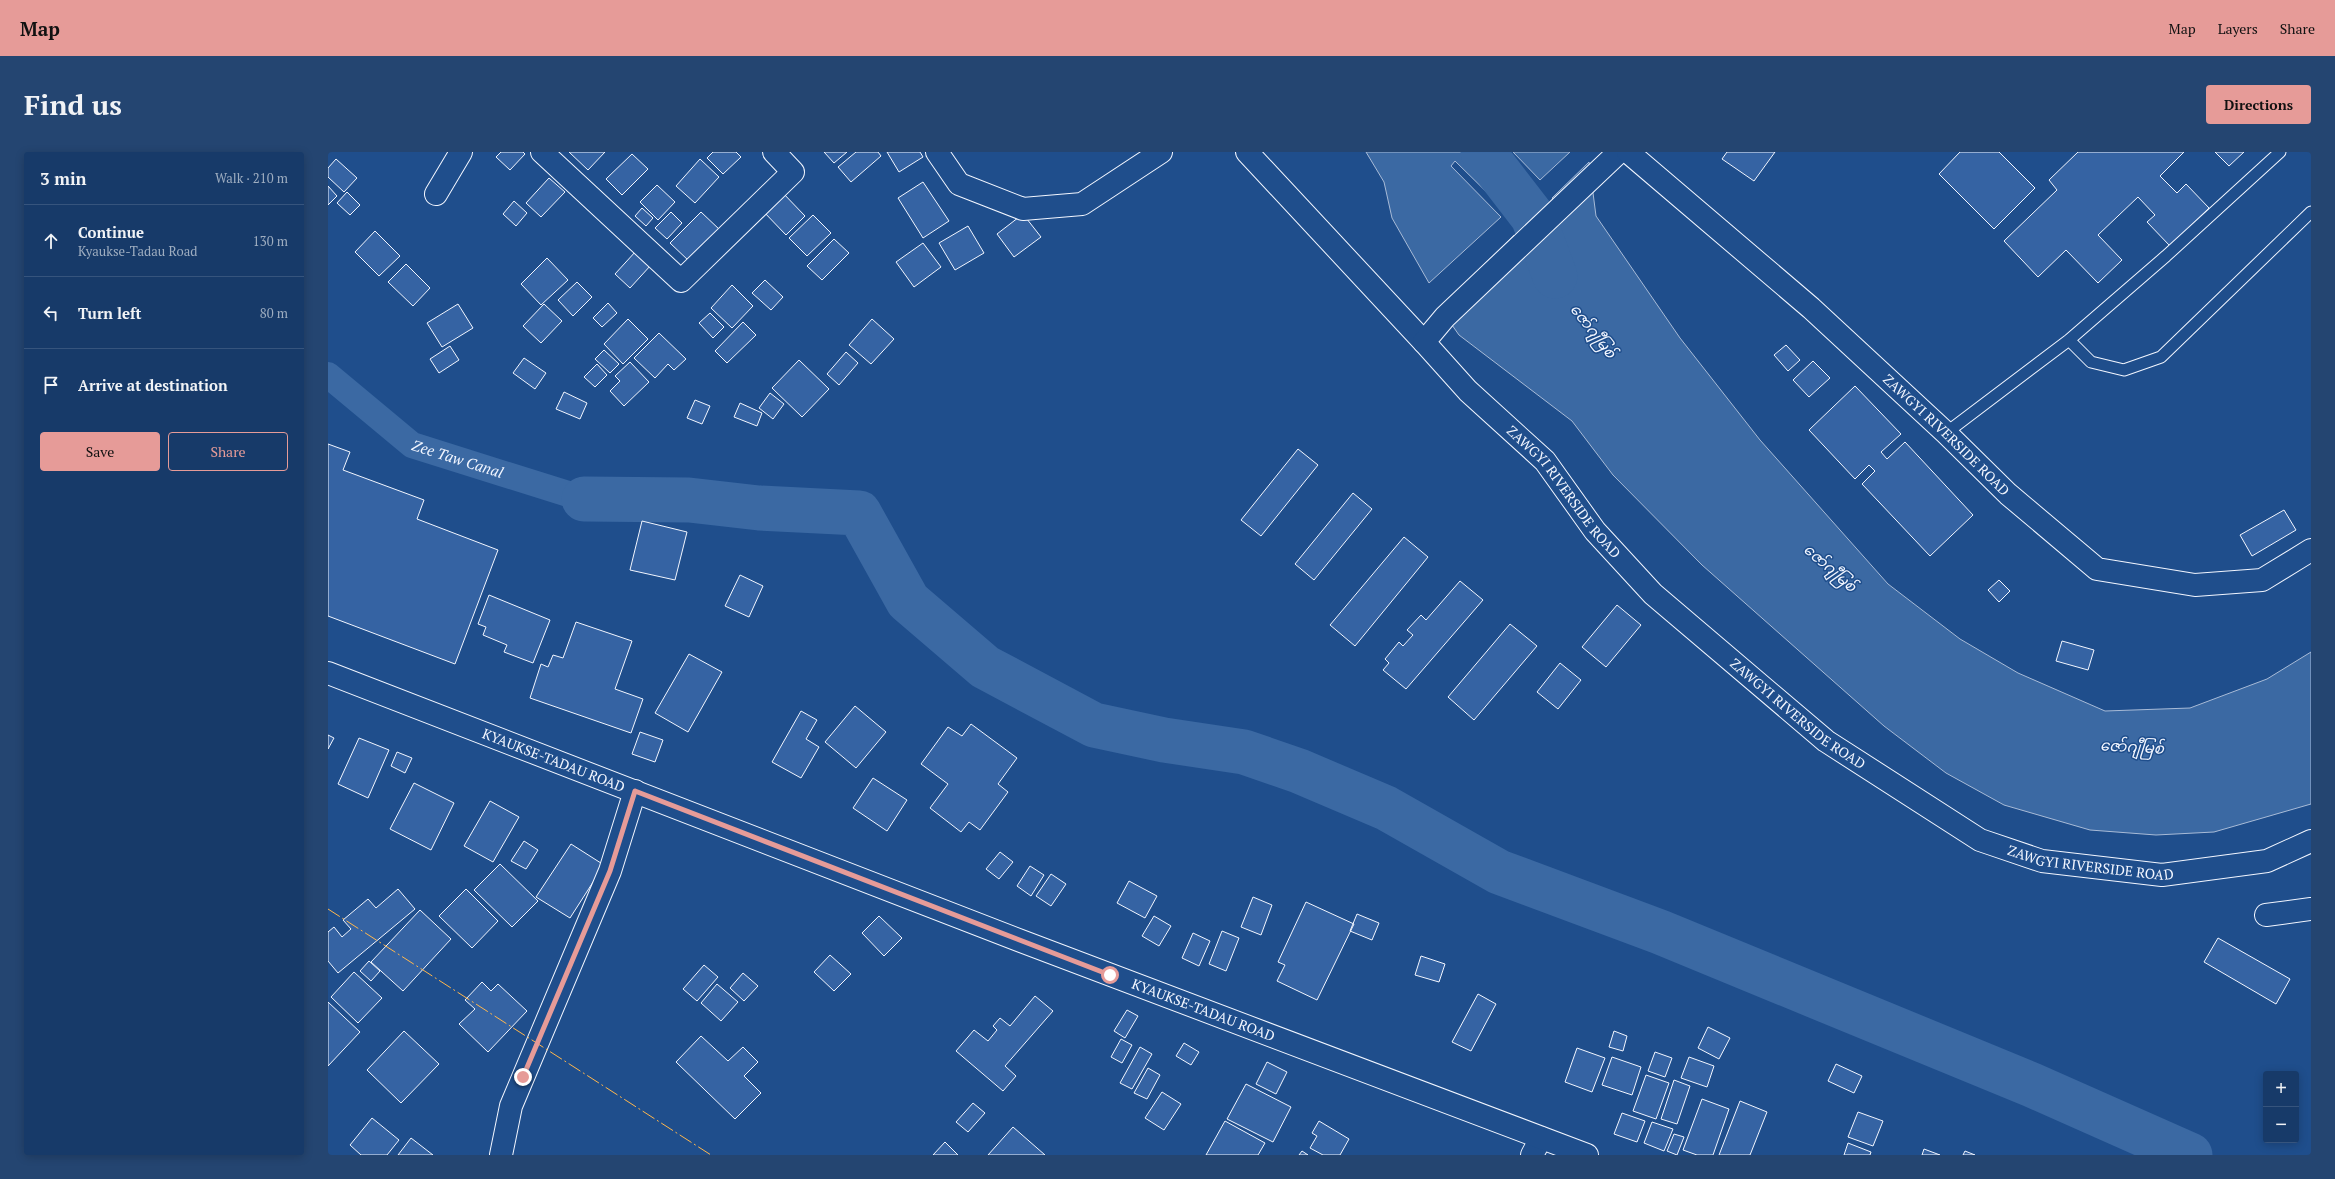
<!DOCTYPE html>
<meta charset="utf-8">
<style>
:root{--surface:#173a69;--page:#244571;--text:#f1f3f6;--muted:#9eadc0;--line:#36547d;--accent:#e69b98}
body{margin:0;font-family:"PT Serif","Noto Sans Myanmar",serif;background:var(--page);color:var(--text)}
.controls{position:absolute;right:12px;bottom:12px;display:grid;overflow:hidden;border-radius:4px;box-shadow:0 2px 10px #0003}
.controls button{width:36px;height:36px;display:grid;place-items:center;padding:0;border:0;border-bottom:1px solid var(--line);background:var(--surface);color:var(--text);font:20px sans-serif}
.stop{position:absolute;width:12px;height:12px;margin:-9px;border:3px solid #e69b98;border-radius:50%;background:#fff}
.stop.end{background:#e69b98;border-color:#fff;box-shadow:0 1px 4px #0008}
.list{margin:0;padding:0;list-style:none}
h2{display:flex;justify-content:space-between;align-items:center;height:52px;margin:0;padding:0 16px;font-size:17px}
h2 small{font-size:13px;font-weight:400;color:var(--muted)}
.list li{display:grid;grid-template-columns:26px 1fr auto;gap:12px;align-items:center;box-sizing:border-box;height:72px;padding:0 16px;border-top:1px solid var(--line)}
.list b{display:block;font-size:15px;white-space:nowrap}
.list p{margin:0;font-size:13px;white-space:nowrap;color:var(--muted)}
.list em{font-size:13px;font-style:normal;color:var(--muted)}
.actions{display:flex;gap:8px;padding:12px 16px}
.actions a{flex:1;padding:9px 0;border:1px solid var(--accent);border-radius:4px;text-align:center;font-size:14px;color:var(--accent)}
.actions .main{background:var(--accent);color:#111}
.icon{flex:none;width:22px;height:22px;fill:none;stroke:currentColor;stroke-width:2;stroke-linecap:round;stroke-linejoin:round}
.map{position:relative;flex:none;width:1983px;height:1003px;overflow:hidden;border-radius:4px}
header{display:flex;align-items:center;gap:24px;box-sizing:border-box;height:56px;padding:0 20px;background:var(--accent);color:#111}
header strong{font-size:19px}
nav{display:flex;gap:22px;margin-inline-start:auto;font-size:14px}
.intro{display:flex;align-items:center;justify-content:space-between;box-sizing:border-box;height:96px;padding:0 24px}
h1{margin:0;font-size:28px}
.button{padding:10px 18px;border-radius:4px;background:var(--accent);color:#111;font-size:14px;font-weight:700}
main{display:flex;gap:24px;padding:0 24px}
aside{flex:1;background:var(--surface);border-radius:4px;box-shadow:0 2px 10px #0003}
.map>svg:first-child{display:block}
.water{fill:#3b69a3;stroke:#a8bbd7}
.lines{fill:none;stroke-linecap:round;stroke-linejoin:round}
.canal{stroke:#3b69a3;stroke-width:26}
.river{stroke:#3b69a3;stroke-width:45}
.building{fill:#3563a3;stroke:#f2f6ff}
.service-casing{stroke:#f2f6ff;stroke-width:13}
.minor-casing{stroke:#f2f6ff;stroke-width:24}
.secondary-casing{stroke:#f2f6ff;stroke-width:24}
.service{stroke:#1f4e8c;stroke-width:11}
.minor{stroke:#1f4e8c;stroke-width:22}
.secondary{stroke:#1f4e8c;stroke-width:22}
.power{stroke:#ffb74d;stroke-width:1;stroke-dasharray:14 3 2 3;stroke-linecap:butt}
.route{stroke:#e69b98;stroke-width:5}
.labels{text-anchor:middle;stroke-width:3;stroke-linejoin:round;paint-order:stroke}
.street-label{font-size:14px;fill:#f2f6ff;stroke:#1f4e8c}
.water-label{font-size:15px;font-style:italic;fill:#f2f6ff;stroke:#1f4e8c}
</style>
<header>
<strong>Map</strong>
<nav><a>Map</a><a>Layers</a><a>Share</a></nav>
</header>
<div class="intro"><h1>Find us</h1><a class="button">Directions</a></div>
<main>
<aside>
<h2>3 min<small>Walk · 210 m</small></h2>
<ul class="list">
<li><svg class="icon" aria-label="ahead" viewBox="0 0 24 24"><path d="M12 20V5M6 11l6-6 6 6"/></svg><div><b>Continue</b><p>Kyaukse-Tadau Road</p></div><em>130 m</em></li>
<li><svg class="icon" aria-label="left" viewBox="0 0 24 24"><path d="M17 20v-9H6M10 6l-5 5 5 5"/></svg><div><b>Turn left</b></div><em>80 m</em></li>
<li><svg class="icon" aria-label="arrive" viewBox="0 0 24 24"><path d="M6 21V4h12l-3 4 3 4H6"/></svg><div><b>Arrive at destination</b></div></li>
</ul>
<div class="actions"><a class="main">Save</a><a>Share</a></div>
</aside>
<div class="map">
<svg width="1983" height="1003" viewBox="0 0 1983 1003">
<rect width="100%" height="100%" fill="#1f4e8c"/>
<path class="water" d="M 1038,0 L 1175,0 L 1207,33 L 1179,60 L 1127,9 L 1123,14 L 1173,65 L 1101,131 L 1064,66 L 1056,30 Z
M 1185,0 L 1242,0 L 1212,28 Z
M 1261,10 L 1268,64 L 1352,186 L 1432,288 L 1560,432 L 1632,487 L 1690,521 L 1777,559 L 1862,556 L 1939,527 L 1983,500 L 1983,652 L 1886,680 L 1828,683 L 1762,678 L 1676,653 L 1618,621 L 1556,574 L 1374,413 L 1285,323 L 1244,269 L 1131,183 L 1112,156 L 1186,83 L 1198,95 L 1203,90 L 1191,78 L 1219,51 L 1231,63 L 1236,59 L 1224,46 Z"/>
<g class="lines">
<path class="canal" id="s1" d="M 0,223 L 84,293 L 256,347"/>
<path class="river" d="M 1155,0 L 1205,65 L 1227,124
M 256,347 L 361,348 L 431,356 L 531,361 L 580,449 L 657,515 L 766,573 L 836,588 L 916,600 L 971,619 L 1058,656 L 1171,720 L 1332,780 L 1704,933 L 1862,1003"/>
</g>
<path class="building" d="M 173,0 L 195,0 L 197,2 L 182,18 L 168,5 Z
M 241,0 L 277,0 L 260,18 Z
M 385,0 L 408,0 L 413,5 L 395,22 L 379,6 Z
M 496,0 L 519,0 L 506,11 Z
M 528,0 L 550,0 L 553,4 L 523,30 L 510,15 Z
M 559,0 L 592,0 L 595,5 L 571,20 Z
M 1399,0 L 1447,0 L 1426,29 L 1394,7 Z
M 1632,0 L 1671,0 L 1707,36 L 1666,77 L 1611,22 Z
M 1750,0 L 1856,0 L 1832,24 L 1849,41 L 1858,32 L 1881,56 L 1842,94 L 1819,70 L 1827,63 L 1810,45 L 1770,83 L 1794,108 L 1770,131 L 1738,98 L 1710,125 L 1676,89 L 1729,38 L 1721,28 Z
M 1887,0 L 1916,0 L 1901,14 Z
M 304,2 L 320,17 L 294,43 L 278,27 Z
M 8,7 L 29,26 L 16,40 L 0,25 L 0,16 Z
M 372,7 L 391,25 L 367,51 L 348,34 Z
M 221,26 L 237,40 L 213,65 L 198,51 Z
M 595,30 L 621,69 L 595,86 L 570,46 Z
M 329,33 L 347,50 L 330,68 L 312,50 Z
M 0,34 L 9,44 L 0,53 Z
M 453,39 L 477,64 L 458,83 L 434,58 Z
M 19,40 L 32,53 L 22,63 L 9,51 Z
M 186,49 L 199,61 L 188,74 L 175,62 Z
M 314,56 L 325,66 L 318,74 L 307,64 Z
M 343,60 L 354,71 L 339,87 L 327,76 Z
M 373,60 L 392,78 L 361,109 L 342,91 Z
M 695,62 L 713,85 L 686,105 L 669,82 Z
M 485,63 L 503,81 L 479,104 L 461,86 Z
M 640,74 L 656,101 L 627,118 L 611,91 Z
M 47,79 L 72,104 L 51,124 L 27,100 Z
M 506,87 L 521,101 L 494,128 L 479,114 Z
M 595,91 L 613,115 L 586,135 L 568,110 Z
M 308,99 L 323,113 L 302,136 L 287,122 Z
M 219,106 L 240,128 L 213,153 L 193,132 Z
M 78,112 L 102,136 L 85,154 L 60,130 Z
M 437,128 L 455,145 L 443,158 L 424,141 Z
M 249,130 L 264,145 L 245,164 L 230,148 Z
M 404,133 L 425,154 L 404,176 L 383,156 Z
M 280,151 L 289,161 L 274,175 L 265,166 Z
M 130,152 L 145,176 L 114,195 L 99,171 Z
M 216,152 L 234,169 L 213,191 L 195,174 Z
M 382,161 L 396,175 L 385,186 L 371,171 Z
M 300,167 L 320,187 L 295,212 L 276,192 Z
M 544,167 L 566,187 L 543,212 L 521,193 Z
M 415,170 L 428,183 L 399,211 L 387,199 Z
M 331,181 L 358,207 L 346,218 L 340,212 L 327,226 L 306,206 Z
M 1458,193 L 1472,208 L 1460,219 L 1446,203 Z
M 122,194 L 131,208 L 111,221 L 102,207 Z
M 276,198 L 291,212 L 282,221 L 267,207 Z
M 518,200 L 530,211 L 511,233 L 499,222 Z
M 196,206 L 218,221 L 207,237 L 185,221 Z
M 471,208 L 501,237 L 474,265 L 444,236 Z
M 1485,209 L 1502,226 L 1481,245 L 1465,228 Z
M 302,210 L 321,230 L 296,254 L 282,239 L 292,229 L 287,224 Z
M 269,212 L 279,223 L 267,235 L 256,225 Z
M 1527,234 L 1573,282 L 1553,300 L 1559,307 L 1577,290 L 1645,363 L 1602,404 L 1534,332 L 1547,319 L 1541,313 L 1527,327 L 1481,278 Z
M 236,240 L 259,251 L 252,267 L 228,257 Z
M 442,241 L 456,252 L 445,267 L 431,256 Z
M 367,248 L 382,254 L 374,272 L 359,266 Z
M 412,251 L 434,261 L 429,274 L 406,265 Z
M 0,292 L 22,300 L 15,318 L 96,348 L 89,367 L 170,398 L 127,512 L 0,464 Z
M 970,297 L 990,313 L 933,384 L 913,368 Z
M 1025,341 L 1044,357 L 986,428 L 967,412 Z
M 1956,358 L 1968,378 L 1924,404 L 1912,383 Z
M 314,369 L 359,380 L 347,428 L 302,418 Z
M 1076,385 L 1100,405 L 1027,494 L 1002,473 Z
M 412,423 L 435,434 L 421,465 L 397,454 Z
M 1671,428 L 1682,439 L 1671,450 L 1660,438 Z
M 1132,429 L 1155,448 L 1078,537 L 1055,518 L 1061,511 L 1057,507 L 1071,490 L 1075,494 L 1085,483 L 1079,478 L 1093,463 L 1098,468 Z
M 161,443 L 222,468 L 205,511 L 176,500 L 179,493 L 155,483 L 158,475 L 150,472 Z
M 1289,453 L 1313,473 L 1278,515 L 1254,495 Z
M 248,470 L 304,489 L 287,537 L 315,547 L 303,581 L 202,546 L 213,512 L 220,515 L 225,503 L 235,506 Z
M 1182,472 L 1209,494 L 1146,568 L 1120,545 Z
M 1734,489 L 1766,498 L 1760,518 L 1728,509 Z
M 361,502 L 394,520 L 360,580 L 327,561 Z
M 1232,511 L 1253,528 L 1230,557 L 1209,540 Z
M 527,554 L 558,580 L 528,616 L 497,590 Z
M 473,559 L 489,568 L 478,587 L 491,595 L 473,626 L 444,610 Z
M 643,572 L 689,606 L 670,632 L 680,640 L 652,678 L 641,670 L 633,680 L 602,656 L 620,632 L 593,612 L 620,575 L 634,584 Z
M 312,580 L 335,588 L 327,610 L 304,602 Z
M 0,583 L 6,586 L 0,597 Z
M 31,586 L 61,598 L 40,646 L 10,632 Z
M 69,600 L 84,606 L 77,621 L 63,614 Z
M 545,626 L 579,648 L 559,679 L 525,656 Z
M 86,631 L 126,651 L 103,698 L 62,677 Z
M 162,649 L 191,665 L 165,710 L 136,694 Z
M 196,689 L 210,698 L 198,717 L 183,709 Z
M 243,692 L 276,713 L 242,766 L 208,745 Z
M 672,700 L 685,710 L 671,727 L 658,717 Z
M 172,712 L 210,749 L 184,775 L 146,738 Z
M 702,714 L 716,723 L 703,744 L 689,734 Z
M 723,722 L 738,732 L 723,754 L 708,744 Z
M 801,729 L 829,744 L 817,766 L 789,751 Z
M 70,737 L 87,757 L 10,821 L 0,809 L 0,780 L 6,775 L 14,785 L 23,777 L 15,768 L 40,747 L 48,756 Z
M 138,737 L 170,769 L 144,796 L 111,764 Z
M 925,745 L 944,753 L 933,783 L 913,775 Z
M 978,750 L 1026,772 L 989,848 L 949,829 L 957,813 L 950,810 Z
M 92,758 L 123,787 L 75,839 L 43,810 Z
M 1029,762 L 1051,771 L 1044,788 L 1022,779 Z
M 551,764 L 574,786 L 556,804 L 534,781 Z
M 826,764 L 843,774 L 831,794 L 814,784 Z
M 894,779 L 911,786 L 898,819 L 881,812 Z
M 865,781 L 882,789 L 871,814 L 854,806 Z
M 1890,786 L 1962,827 L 1948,852 L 1876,810 Z
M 502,803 L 523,822 L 506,839 L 486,820 Z
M 1093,804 L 1117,812 L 1111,830 L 1087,823 Z
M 41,809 L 52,819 L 43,829 L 32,819 Z
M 376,813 L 390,825 L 369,849 L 355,837 Z
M 26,820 L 54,846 L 30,871 L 3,845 Z
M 415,821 L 430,834 L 416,849 L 402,836 Z
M 154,830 L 163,839 L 170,832 L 199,859 L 160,900 L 131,872 L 147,857 L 137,848 Z
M 389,832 L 410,850 L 393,869 L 373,851 Z
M 1150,842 L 1168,852 L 1143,899 L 1124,890 Z
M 707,844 L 725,859 L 677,914 L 688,924 L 675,939 L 628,899 L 646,878 L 660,889 L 669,878 L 665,874 L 672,866 L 682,874 Z
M 0,850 L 32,880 L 0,914 Z
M 799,858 L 810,864 L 797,886 L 786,879 Z
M 1380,875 L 1402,886 L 1391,907 L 1370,896 Z
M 76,879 L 111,912 L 73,951 L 39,918 Z
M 1286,879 L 1299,884 L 1295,899 L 1281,895 Z
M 373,884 L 400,909 L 415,895 L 430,910 L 416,924 L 433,941 L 407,967 L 348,910 Z
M 793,887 L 804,893 L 794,911 L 783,905 Z
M 856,891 L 871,900 L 863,913 L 848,904 Z
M 812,895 L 824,902 L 804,937 L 792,931 Z
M 1249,896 L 1277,906 L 1264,940 L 1237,930 Z
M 1327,900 L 1344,906 L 1337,925 L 1320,919 Z
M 1284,905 L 1313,915 L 1304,943 L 1274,933 Z
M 1361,905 L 1386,914 L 1379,935 L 1353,926 Z
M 939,910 L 959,920 L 948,942 L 928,932 Z
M 1508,912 L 1534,924 L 1526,941 L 1500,929 Z
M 820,916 L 832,923 L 819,947 L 806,941 Z
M 1318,923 L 1341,931 L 1328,967 L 1305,959 Z
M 1346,928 L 1362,934 L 1349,972 L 1333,967 Z
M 918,932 L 963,955 L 945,990 L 899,967 Z
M 834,940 L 853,952 L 836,978 L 817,966 Z
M 1374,947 L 1401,957 L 1385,1003 L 1369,1003 L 1355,998 Z
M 1412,949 L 1439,960 L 1422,1003 L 1391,1003 Z
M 645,951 L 657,961 L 640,980 L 628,970 Z
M 1530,960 L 1555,969 L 1545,994 L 1520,985 Z
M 1294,961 L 1317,969 L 1309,990 L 1286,982 Z
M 44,966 L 71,988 L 59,1003 L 33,1003 L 22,993 Z
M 897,969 L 937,991 L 930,1003 L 878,1003 Z
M 991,969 L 1021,987 L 1012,1003 L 995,1003 L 982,996 L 989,984 L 984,981 Z
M 1324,970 L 1345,977 L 1336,999 L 1316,991 Z
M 685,975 L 717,1003 L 660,1003 Z
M 1346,982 L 1356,985 L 1349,1003 L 1339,999 Z
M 83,986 L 105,1003 L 70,1003 Z
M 617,990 L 630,1003 L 605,1003 Z
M 1520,991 L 1543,1000 L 1542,1003 L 1516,1003 Z
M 1596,997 L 1612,1003 L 1594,1003 Z
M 974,999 L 980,1003 L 971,1003 Z
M 1637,999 L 1647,1003 L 1635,1003 Z"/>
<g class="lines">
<g class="service-casing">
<path id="service" d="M 1741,188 L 1763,210 L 1796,218 L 1833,205 L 1983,60
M 1618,281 L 1741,188 L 1838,104 L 1952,0"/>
</g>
<g class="minor-casing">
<g id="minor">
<path d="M 214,0 L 353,129 L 465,20 L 446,0"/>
<path d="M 609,0 L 631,32 L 695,57 L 754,52 L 833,0"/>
<path d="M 919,0 L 1096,190"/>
<path id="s2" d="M 1291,0 L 1117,165 L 1096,190 L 1140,239 L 1217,309 L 1267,379 L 1325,442 L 1498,589 L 1652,688 L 1714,709 L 1834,723 L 1939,709 L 1983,689"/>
<path id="s3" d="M 1300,0 L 1483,156 L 1618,281 L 1680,342 L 1769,417 L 1867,433 L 1934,428 L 1983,398"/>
<path d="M 108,42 L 133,0"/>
<path d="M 1938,763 L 1983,757"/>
<path d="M 173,1003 L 183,954 L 282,719 L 307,639"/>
<path d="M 1204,1003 L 1213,986"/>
</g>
</g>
<g class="secondary-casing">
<g id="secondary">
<path id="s4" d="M 0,521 L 693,789 L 1259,1003"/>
</g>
</g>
<use href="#service" class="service"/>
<use href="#minor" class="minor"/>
<use href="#secondary" class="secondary"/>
<path class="power" d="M 0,757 L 383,1003"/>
</g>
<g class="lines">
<path class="route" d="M 195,925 L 282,719 L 307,639 L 782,823"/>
</g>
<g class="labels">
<g class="street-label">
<text dy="5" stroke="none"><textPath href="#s3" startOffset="426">ZAWGYI RIVERSIDE ROAD</textPath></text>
<text dy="5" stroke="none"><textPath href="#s2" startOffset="478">ZAWGYI RIVERSIDE ROAD</textPath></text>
<text dy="5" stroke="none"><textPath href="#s2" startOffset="802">ZAWGYI RIVERSIDE ROAD</textPath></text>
<text dy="5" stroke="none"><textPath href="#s4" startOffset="242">KYAUKSE-TADAU ROAD</textPath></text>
<text dy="5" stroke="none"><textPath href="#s2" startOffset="1138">ZAWGYI RIVERSIDE ROAD</textPath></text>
<text dy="5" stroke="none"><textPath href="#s4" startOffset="938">KYAUKSE-TADAU ROAD</textPath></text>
</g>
<g class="water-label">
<text transform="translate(1265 179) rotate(52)" y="5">ဇော်ဂျီမြစ်</text>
<text dy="5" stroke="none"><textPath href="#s1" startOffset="157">Zee Taw Canal</textPath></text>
<text transform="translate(1502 416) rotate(41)" y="5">ဇော်ဂျီမြစ်</text>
<text transform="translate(1804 595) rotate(3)" y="5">ဇော်ဂျီမြစ်</text>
</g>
</g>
</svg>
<div class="controls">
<button>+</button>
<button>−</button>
</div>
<div class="stop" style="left:782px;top:823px"></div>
<div class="stop end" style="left:195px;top:925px"></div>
</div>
</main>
